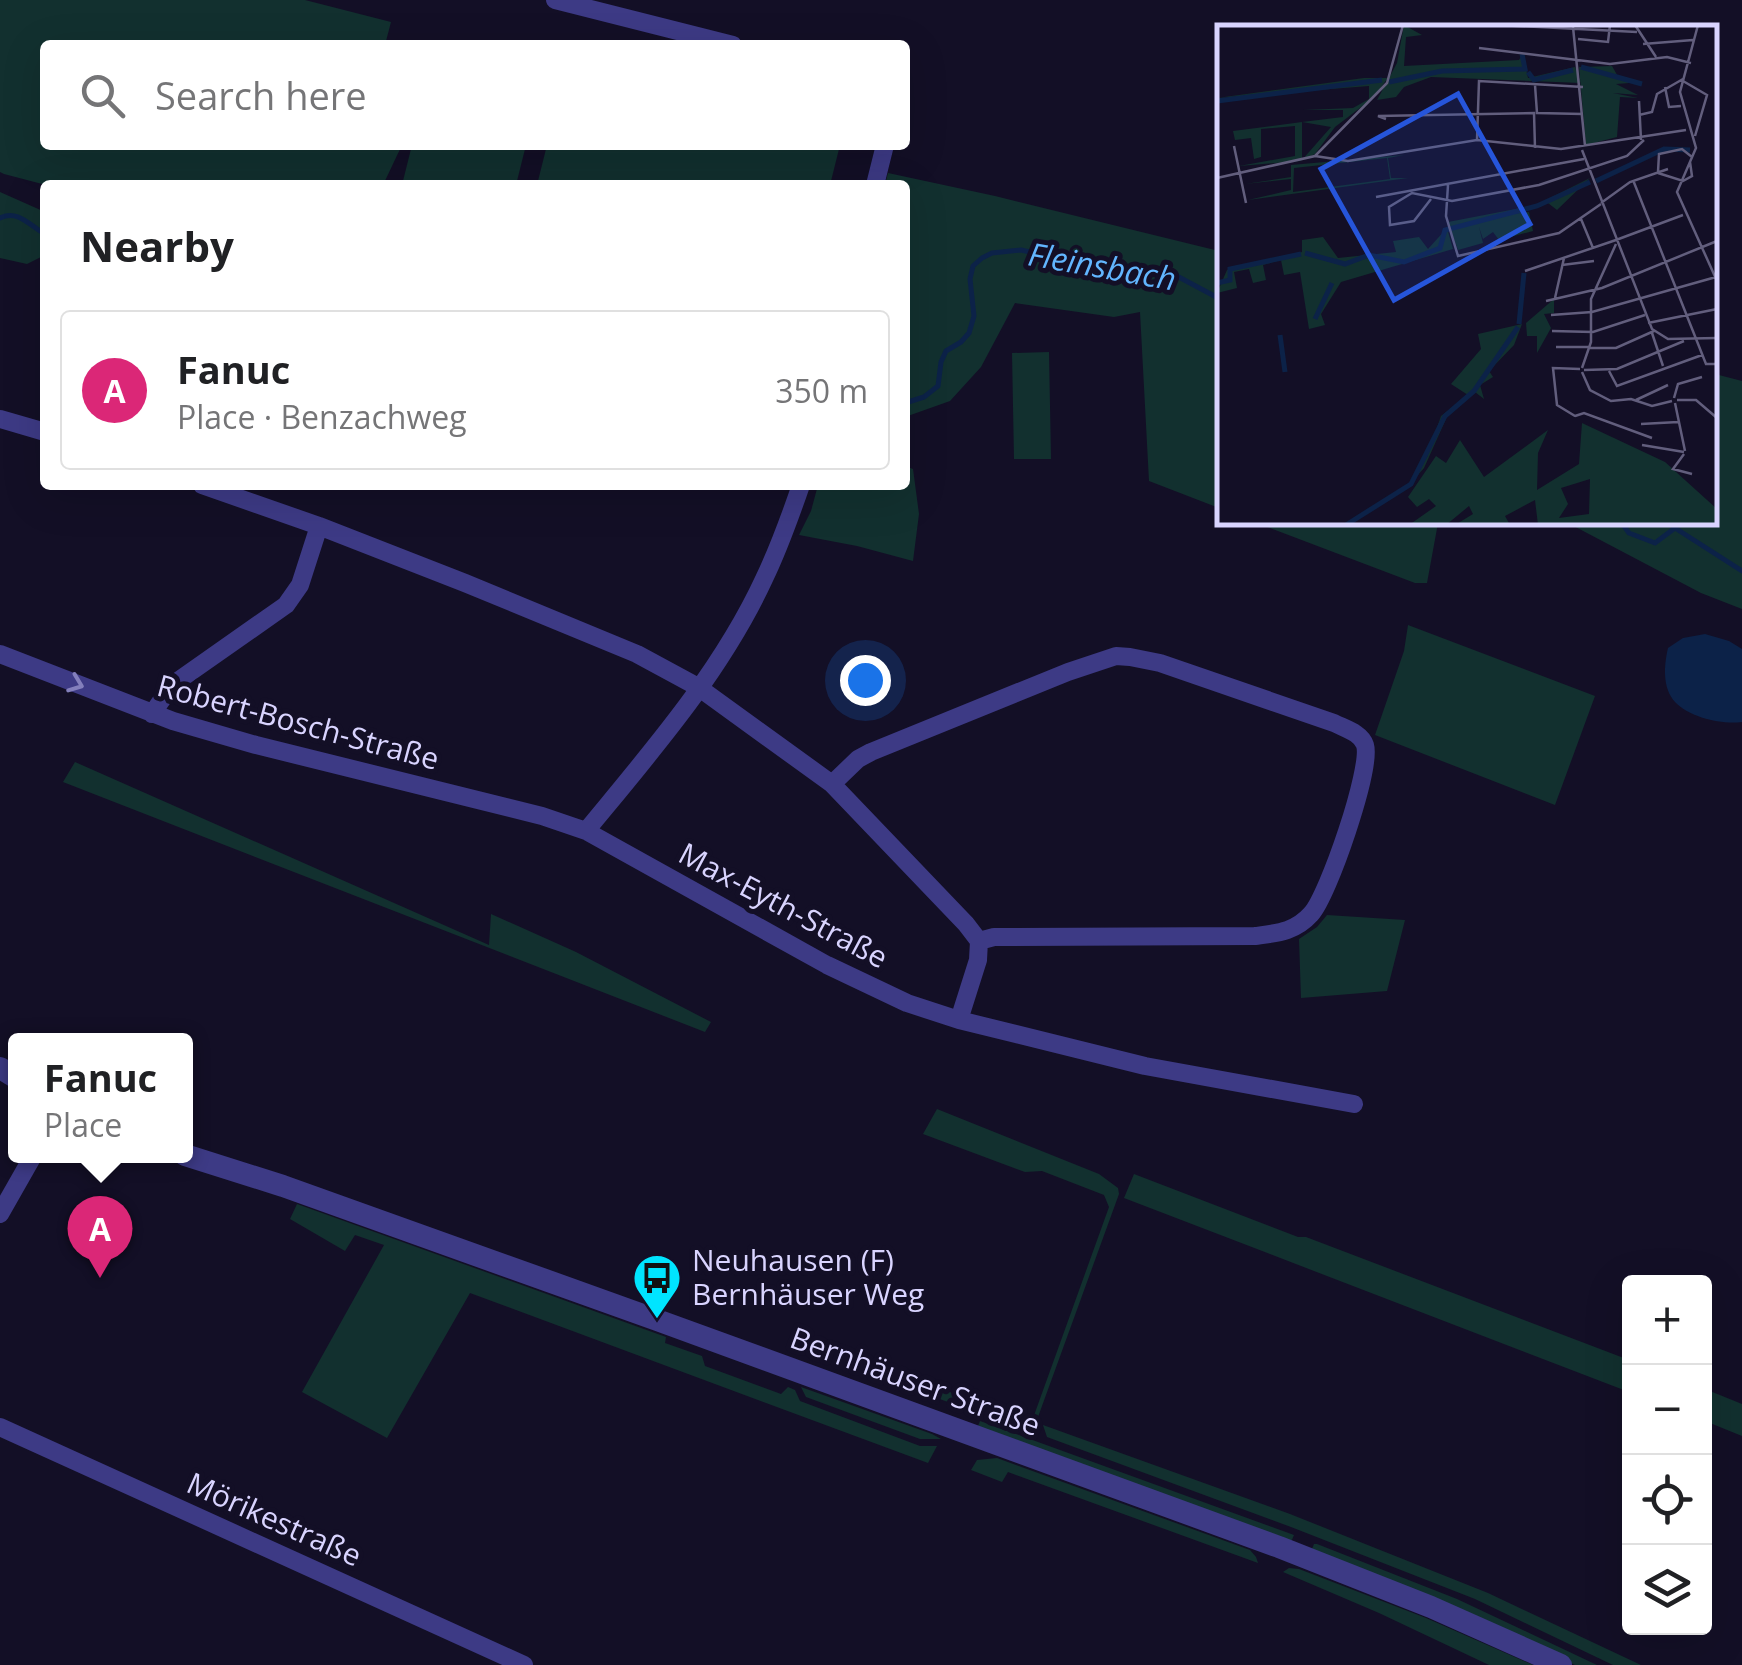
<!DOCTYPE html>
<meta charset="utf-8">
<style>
:root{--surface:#fff;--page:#f6f6f6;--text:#202124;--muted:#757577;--line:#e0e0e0;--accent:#db2777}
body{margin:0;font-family:"Open Sans",sans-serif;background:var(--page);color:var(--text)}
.controls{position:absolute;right:30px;bottom:30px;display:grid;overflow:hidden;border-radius:10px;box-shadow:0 10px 40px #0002}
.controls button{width:90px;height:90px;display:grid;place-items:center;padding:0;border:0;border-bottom:2px solid var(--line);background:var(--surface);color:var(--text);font:50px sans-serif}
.you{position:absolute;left:865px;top:680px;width:35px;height:35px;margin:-25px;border:8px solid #fff;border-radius:50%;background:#1a73e8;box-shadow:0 0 0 15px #1a73e833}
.badge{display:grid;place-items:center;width:65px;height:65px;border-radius:50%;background:var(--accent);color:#fff;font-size:32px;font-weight:700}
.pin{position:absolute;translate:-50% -82px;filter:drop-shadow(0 2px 5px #0008)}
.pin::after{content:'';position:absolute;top:52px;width:35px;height:30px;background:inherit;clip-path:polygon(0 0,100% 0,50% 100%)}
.popup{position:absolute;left:8px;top:1033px;width:185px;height:130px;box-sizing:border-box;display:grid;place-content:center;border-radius:10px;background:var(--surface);filter:drop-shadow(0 2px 8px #0005);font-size:32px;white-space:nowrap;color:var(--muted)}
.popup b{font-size:38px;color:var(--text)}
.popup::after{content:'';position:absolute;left:50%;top:100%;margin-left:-20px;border:20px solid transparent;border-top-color:var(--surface)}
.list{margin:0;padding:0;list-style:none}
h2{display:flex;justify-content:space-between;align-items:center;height:130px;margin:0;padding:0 40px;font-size:42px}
h2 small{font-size:32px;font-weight:400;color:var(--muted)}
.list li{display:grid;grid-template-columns:65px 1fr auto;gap:30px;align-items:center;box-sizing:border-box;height:160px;margin:0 20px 20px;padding:0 20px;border:2px solid var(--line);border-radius:10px}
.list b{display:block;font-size:38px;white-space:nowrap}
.list p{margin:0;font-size:32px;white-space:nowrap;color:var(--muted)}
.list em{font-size:32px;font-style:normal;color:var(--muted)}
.icon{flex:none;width:55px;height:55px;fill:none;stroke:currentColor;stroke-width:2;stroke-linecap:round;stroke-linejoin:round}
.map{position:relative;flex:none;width:1742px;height:1665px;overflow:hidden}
.search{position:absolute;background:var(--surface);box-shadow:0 10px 40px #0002;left:40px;top:40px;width:870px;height:110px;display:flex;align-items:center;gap:25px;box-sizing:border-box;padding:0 35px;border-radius:10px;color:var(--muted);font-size:38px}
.panel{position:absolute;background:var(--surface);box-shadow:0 10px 40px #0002;left:40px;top:180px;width:870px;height:310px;border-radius:10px}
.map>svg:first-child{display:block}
.green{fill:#12302f}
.water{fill:#0c2248}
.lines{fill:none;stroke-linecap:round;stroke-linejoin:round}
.stream{stroke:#0c2248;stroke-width:5}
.minor{stroke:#3d3a85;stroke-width:18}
.tertiary{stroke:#3d3a85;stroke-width:22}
.oneway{stroke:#837fbc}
.labels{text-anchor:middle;stroke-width:10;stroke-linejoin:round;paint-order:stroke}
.street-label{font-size:30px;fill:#d9d4ff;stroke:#130f26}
.poi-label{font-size:30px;fill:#d9d4ff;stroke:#130f26;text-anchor:start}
.water-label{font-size:32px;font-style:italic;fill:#62b6ff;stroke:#130f26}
.inset-river{fill:none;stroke:#0c2248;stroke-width:5}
.inset-road{fill:none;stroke:#625e7d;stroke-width:2.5}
.view{fill:#2655da;fill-opacity:0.15;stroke:#2655da;stroke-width:5}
.inset-edge{fill:none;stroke:#d9d4ff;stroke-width:5}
</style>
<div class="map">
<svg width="1742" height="1665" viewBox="0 0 1742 1665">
<rect width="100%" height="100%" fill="#130f26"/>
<path class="green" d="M 0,0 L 305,0 L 391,22 L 385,45 L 45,45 L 45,145 L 402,145 L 383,185 L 46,185 L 4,174 L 0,172 Z
M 412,145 L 526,145 L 516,185 L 402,185 Z
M 547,145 L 840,145 L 830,185 L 537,185 Z
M 888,173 L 995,196 L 1219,251 L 1219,508 L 1149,481 L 1140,312 L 1114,317 L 1015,303 L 981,367 L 950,401 L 905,417 L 905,185 L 885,185 Z
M 0,192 L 45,212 L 45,255 L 27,264 L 0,258 Z
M 1049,352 L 1051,459 L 1014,459 L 1012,353 Z
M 1715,374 L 1742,381 L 1742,609 L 1701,593 L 1568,523 L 1714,522 Z
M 905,466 L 913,469 L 919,514 L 913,561 L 857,546 L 799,535 L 811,511 L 818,485 L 905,485 Z
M 1257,523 L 1438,522 L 1438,523 L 1427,583 L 1415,583 Z
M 1408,625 L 1595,696 L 1555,805 L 1375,735 L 1404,651 Z
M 75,762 L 489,945 L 491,914 L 576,952 L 711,1022 L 705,1032 L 63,782 Z
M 1327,915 L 1405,920 L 1387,991 L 1301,998 L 1299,939 L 1317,927 Z
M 937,1109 L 1099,1174 L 1118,1188 L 1119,1194 L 1034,1428 L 1027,1431 L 858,1369 L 856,1359 L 1032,1421 L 1109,1207 L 1104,1195 L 1042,1171 L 1025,1172 L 923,1134 Z
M 1134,1174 L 1298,1237 L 1306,1237 L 1629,1360 L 1629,1392 L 1124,1198 Z
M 297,1204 L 666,1337 L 665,1343 L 702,1356 L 705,1366 L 781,1394 L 788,1387 L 795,1390 L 800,1401 L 920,1446 L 937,1446 L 928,1463 L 470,1293 L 387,1438 L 302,1392 L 384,1245 L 355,1235 L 345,1251 L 290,1219 Z
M 801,1387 L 932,1434 L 941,1439 L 920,1439 L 806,1397 Z
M 1705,1389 L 1742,1404 L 1742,1436 L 1705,1421 Z
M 980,1421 L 1294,1535 L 1291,1542 L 976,1431 Z
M 1043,1425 L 1290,1514 L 1488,1593 L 1641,1665 L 1613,1665 L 1475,1599 L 1291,1527 L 1047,1437 Z
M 997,1458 L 1250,1550 L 1256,1557 L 1258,1563 L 1008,1472 L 1002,1482 L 971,1470 L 977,1460 Z
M 1314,1544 L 1317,1544 L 1457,1599 L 1597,1665 L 1575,1665 L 1312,1549 Z
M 1289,1568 L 1299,1569 L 1426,1618 L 1533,1665 L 1489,1665 L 1379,1613 L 1283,1572 Z"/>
<path class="water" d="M 1705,634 L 1729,641 L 1742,649 L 1742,722 C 1722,725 1689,717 1675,702 C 1662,688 1664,665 1668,648 L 1683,638 Z"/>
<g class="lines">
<path class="stream" d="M 0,218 C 18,209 30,226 45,234
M 905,403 L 924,397 L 938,386 L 941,362 L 946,351 L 961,342 L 969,333 L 974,316 L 970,279 L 973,266 L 982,258 L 992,253 L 1021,250 L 1113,271 L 1175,275 L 1220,299
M 1621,522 L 1629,533 L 1655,543 L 1675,528
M 1671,522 L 1675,528 L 1742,571"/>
<path class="minor" d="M 555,0 L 733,45
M 875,185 L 885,145
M 0,419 L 45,432
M 202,485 L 319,526 L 465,583 L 637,654 L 698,687 L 832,784 L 966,924 L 979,941
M 0,654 L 173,721 L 256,745 L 542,816 L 586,831 L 827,965 L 907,1003 L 959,1020 L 1145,1066 L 1354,1104
M 152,714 L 172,685 L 286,605 L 300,585 L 319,526
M 832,784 L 858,759 L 871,752 L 1068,672 L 1116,656 L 1130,657 L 1160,663 L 1334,723 C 1346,729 1361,733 1365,745 C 1372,768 1328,896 1311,914 C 1295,932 1277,933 1255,936 L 994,937 L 979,941
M 586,831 C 651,752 721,672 764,579 C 779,548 790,517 801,485
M 959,1020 L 978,960 L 979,941
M 0,1214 L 33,1156
M 0,1427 L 524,1665"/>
<path class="tertiary" d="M 0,1068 L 15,1077
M 185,1155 L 283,1186 L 657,1320 L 1279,1547 L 1431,1607 L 1561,1665"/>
</g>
<defs><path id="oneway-chevron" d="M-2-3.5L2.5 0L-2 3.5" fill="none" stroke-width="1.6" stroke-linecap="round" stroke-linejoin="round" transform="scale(2.5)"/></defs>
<use class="oneway" href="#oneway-chevron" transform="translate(76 684) rotate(21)"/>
<defs>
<g id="bus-pin" transform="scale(2.5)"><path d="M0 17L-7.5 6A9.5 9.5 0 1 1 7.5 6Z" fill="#00e5ff" stroke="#130f26"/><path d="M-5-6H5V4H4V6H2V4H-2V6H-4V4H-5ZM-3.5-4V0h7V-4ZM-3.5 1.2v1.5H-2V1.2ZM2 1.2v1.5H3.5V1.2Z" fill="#111"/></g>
</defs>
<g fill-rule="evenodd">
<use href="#bus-pin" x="657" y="1278"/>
</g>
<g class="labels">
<g class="street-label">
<text transform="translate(298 723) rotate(15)" y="10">Robert-Bosch-Straße</text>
<text transform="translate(783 906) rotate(28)" y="10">Max-Eyth-Straße</text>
<text transform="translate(915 1382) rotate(20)" y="10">Bernhäuser Straße</text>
<text transform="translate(274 1520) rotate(24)" y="10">Mörikestraße</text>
</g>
<g class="poi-label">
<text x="692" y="1271">Neuhausen (F)<tspan x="692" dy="34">Bernhäuser Weg</tspan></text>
</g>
<g class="water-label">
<text transform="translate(1102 267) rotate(10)" y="11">Fleinsbach</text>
</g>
</g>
<g transform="translate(1217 25)">
<rect width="500" height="500" fill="#130f26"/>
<path d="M 187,0 L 205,10 L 189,12 L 187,41 L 302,35 L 306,28 L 311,53 L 358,42 L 364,58 L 214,52 L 187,62 L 179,72 L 160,75 L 180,38 ZM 395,41 L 403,55 L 426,57 L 399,59 L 421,70 L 396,68 L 421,73 L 403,72 L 400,112 L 369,120 L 362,42 ZM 147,53 L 171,53 L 156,73 L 118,102 L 98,129 L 83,136 L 22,141 L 78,131 L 78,101 L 44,104 L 44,132 L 37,134 L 34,113 L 18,115 L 16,106 L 85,97 L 85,135 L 114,102 L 85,97 L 126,92 L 126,85 L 86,85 L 136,83 L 152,74 L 152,61 L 0,73 ZM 187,130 L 171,133 L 174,153 L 191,153 L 31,175 L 74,165 L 74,154 L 28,159 L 74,152 L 74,140 ZM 170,133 L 173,154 L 76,167 L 77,143 ZM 373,153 L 340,185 L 331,178 L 286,190 L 312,187 L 316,206 L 282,215 L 276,207 L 266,214 L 262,202 L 266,218 L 241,225 L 231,197 L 319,180 ZM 230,203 L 236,224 L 124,257 L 104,289 L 108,300 L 92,304 L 83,247 L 67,250 L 64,235 L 46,240 L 49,255 L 36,258 L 32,244 L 17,247 L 20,263 L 0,268 L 10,245 L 85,227 L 85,215 L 106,212 L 121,233 L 179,227 L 176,216 L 202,212 L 211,224 ZM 337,274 L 337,288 L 327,289 L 334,303 L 320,328 L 320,311 L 310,311 L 309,298 ZM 305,299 L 297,320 L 272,346 L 276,352 L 263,360 L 267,374 L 258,367 L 233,385 L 207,443 L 187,466 L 210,432 L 224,391 L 251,370 L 234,359 L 264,324 L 261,309 ZM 365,398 L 448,437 L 500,484 L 500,500 L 321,500 L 318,475 L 288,491 L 293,500 L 238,500 L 256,489 L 252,481 L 229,500 L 192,500 L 219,481 L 212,474 L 200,482 L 191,472 L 219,431 L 229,438 L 243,415 L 267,452 L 331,405 L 321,428 L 320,465 L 362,439 ZM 373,454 L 372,489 L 342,493 L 351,479 L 344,463 Z" fill="#12302f" fill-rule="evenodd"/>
<path class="inset-river" d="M 364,42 L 425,59M 311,47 L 317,55 L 356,45M 172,57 L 225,46 L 308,44 L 305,29M 0,76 L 165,55M 379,156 L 447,124 L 473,125M 88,228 L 128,239 L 152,230 L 187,237 L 223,223 L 228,205 L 320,181 L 373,157M 0,258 L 13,255 L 13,244 L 84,229M 98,294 L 115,258M 302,299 L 307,248M 63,310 L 68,347M 129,500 L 194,459 L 228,391 L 257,366 L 301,302"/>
<path class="inset-road" d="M 281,0 L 420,7M 418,0 L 439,32M 481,0 L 463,67 L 479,123 L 460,167 L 500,256M 356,2 L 368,121M 361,14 L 391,17 L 393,0M 426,19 L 476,15M 262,23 L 393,39 L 450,32 L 474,38M 466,56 L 490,70 L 478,111M 318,60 L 320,88 L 366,89M 448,62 L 452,82 L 464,81M 422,76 L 424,115M 422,90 L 435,87 L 440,69 L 466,54M 169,94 L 161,91 L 317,88 L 318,123M 260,115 L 262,56 L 366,62M 17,121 L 29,178M 365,125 L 435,304 L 451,314 L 500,313M 98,131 L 131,136 L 260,115 L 344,124 L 469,105M 441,147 L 442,129 L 465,124 L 475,132M 441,148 L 466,156 L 475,151 L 473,137M 0,153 L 98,131 L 170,58 L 186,0M 416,155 L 489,339 L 500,339M 231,160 L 229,191 L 241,231 L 342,208 L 384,179M 159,172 L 367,134M 214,174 L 197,196 L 173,200 L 172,182 L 195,168 L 235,176 L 322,160 L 410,131 L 427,115M 384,178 L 413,157 L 451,144M 364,194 L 376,223M 399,215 L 466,190M 345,240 L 377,236M 308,246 L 399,215M 338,273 L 347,233M 329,276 L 385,263 L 500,216M 334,290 L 375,287 L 499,252M 431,298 L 500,284M 335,306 L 376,307 L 428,290M 435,308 L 446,341M 339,322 L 373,322M 373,323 L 399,323 L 437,306M 365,343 L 374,317 L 374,274 L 399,219M 367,345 L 400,344 L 467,316M 392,346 L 400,361 L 485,330M 365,347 L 373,365 L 394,376 L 414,374 L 435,381 L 455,376M 457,373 L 461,359 L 485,352M 419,375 L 451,360M 460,375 L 479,375 L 500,393M 458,378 L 468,426M 358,391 L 340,380 L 336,343 L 363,344M 358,391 L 367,388 L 435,413M 424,399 L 461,397M 425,420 L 467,427M 467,429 L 456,444 L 475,449"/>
<path class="view" d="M 241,69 L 313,199 L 177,275 L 104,144 Z"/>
<rect width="500" height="500" class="inset-edge"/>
</g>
</svg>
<div class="controls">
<button>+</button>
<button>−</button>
<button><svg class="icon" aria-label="locate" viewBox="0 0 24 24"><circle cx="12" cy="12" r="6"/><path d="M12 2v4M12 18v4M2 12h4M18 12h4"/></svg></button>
<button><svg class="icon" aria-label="layers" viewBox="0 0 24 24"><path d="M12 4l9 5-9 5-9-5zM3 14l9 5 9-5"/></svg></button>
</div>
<div class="you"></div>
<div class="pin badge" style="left:100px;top:1278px">A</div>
<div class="popup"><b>Fanuc</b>Place</div>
<div class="search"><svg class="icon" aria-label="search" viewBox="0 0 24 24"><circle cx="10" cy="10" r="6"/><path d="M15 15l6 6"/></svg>Search here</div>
<section class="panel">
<h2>Nearby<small></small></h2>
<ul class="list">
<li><span class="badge">A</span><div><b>Fanuc</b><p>Place · Benzachweg</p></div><em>350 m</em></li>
</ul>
</section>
</div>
